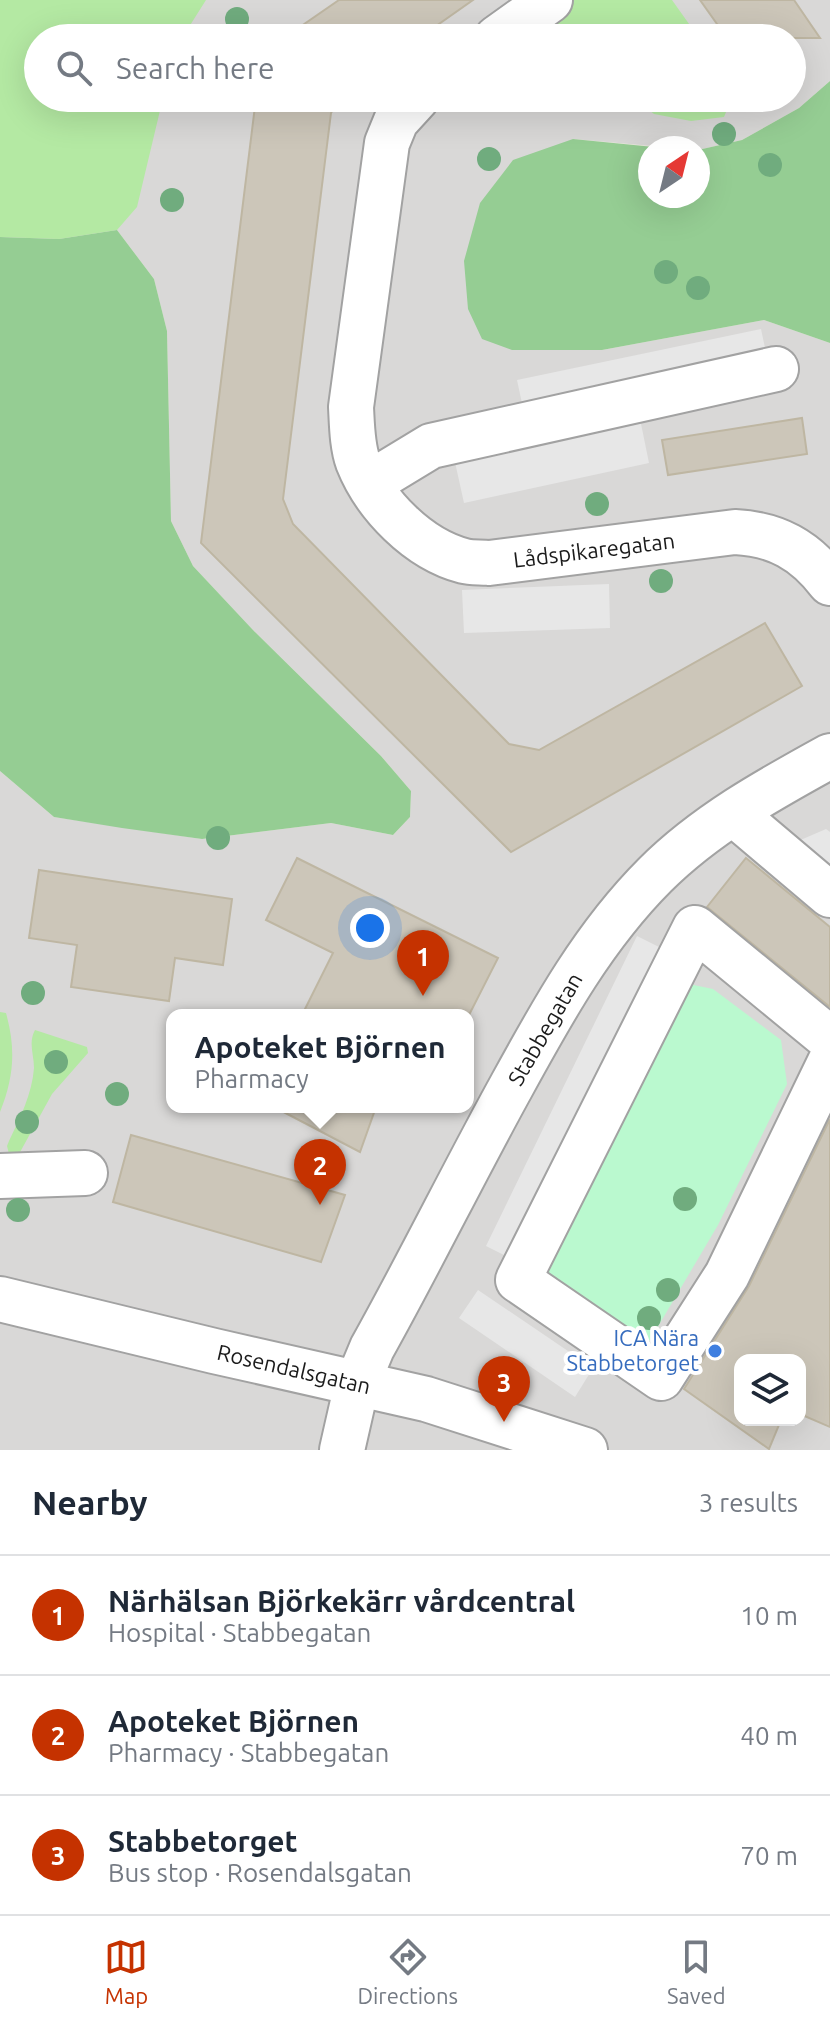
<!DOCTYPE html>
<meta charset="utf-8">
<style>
:root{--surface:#fff;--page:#f2f2f3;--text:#1f2937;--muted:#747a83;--line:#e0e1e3;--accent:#c53200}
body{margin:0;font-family:Ubuntu,sans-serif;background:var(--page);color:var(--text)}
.controls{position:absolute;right:24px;bottom:24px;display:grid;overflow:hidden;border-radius:16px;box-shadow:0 8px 32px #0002}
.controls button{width:72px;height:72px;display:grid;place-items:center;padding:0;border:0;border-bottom:2px solid var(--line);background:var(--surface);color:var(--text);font:40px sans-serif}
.compass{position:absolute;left:638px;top:136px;width:72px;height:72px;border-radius:50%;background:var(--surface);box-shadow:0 8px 32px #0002;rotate:35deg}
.you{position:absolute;left:370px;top:928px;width:28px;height:28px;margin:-20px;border:6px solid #fff;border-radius:50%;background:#1a73e8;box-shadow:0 0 0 12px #1a73e833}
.badge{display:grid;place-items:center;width:52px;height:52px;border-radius:50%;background:var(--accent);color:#fff;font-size:26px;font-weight:700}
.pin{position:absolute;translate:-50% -66px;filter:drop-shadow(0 2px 4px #0008)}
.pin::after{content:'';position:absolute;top:42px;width:28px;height:24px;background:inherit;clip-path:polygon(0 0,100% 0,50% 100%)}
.popup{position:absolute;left:166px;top:1009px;width:308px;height:104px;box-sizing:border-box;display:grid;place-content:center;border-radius:16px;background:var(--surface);filter:drop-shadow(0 2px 6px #0005);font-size:26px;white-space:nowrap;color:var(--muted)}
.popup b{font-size:30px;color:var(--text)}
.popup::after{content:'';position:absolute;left:50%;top:100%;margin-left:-16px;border:16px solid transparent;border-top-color:var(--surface)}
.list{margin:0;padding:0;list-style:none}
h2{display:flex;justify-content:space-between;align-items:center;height:104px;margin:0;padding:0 32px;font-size:34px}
h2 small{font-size:26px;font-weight:400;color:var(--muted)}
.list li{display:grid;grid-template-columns:52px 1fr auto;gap:24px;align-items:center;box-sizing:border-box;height:120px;padding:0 32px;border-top:2px solid var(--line)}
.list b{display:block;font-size:30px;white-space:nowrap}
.list p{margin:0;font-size:26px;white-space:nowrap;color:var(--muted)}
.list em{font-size:26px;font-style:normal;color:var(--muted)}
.icon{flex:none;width:44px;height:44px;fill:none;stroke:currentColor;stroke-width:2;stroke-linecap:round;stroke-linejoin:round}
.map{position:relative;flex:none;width:830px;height:1450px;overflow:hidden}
.search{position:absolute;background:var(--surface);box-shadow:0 8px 32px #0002;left:24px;right:24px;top:24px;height:88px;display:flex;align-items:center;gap:20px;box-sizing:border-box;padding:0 28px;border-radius:44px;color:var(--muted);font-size:30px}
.sheet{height:464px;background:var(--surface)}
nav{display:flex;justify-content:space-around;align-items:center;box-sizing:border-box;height:112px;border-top:2px solid var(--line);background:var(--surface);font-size:22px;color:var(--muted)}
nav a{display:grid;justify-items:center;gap:4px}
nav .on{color:var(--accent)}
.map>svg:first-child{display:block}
.residential{fill:#d9d8d7;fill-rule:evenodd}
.grass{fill:#b4e9a3}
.forest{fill:#95cd93}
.park{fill:#baf9cf}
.parking{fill:#e7e7e7}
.building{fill:#ccc6b9;stroke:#beb6a2;stroke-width:2}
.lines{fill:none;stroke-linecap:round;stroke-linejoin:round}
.minor-casing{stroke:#a2a2a2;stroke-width:48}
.minor{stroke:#fff;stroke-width:44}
.tree{fill:#70ac7e}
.shop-dot{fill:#3f7fe0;stroke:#fff;stroke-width:3}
.labels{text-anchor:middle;stroke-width:8;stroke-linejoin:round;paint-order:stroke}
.street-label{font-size:22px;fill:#1b1b1b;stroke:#fff}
.shop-label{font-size:22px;fill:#366cbe;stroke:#fff;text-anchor:end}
</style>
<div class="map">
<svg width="830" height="1450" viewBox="0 0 830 1450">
<rect width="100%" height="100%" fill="#edecdf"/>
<path class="residential" d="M 0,0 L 830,0 L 830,81 L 799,108 L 742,140 L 698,150 L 573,139 L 602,350 L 764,320 L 830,343 L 830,1450 L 0,1450 L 0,771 L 54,817 L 202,839 L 331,823 L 393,835 L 410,817 L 411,791 L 381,756 L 253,630 L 193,566 L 171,521 L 167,331 L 154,279 L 117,230 L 0,237 ZM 38,38 L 792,38 L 792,98 L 38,98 ZM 172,1015 L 468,1015 L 468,1107 L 172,1107 ZM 740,1360 L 800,1360 L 800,1420 L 740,1420 Z"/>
<path class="grass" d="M 0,0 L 206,0 L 182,38 L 38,38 L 38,98 L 163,98 L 137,207 L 117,230 L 59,239 L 0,237 Z
M 574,0 L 672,0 L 699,38 L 534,38 L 538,29 Z
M 634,98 L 730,98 L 731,100 L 724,117 L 691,121 L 654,114 Z
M 0,1012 L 6,1013 C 16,1049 14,1077 0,1112 Z
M 35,1030 L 87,1047 L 88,1053 L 52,1094 L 19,1154 L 9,1154 L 7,1146 L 9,1141 C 20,1118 32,1094 34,1068 C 34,1054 28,1043 35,1030 Z"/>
<path class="forest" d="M 830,81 L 830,343 L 764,320 L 602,350 L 512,350 L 482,339 L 468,309 L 464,261 L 480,203 L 513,160 L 573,139 L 664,148 L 650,148 L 650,196 L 698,196 L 698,150 L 742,140 L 799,108 Z
M 117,230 L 154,279 L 167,331 L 171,521 L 193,566 L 253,630 L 381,756 L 411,791 L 410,817 L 393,835 L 331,823 L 202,839 L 122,828 L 54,817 L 0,771 L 0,237 L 59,239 Z"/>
<path class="park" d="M 679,982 L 713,989 L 781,1040 L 787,1084 L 718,1225 L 640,1357 L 526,1275 Z"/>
<path class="parking" d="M 761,329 L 772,381 L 638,409 L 649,463 L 464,503 L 453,453 L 529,436 L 517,380 Z
M 609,584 L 610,628 L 464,633 L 462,590 Z
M 826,829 L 830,832 L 830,878 L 789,845 Z
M 637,936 L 671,953 L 520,1263 L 486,1246 Z
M 478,1290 L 593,1368 L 575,1397 L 459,1318 Z"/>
<path class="building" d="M 339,0 L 473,0 L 419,38 L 284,38 Z
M 700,0 L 794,0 L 820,38 L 727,38 Z
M 256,98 L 340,98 L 331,113 L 283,499 L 293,524 L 509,744 L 539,750 L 765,623 L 802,686 L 511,852 L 201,543 Z
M 802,418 L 807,454 L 668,475 L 662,440 Z
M 297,858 L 498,958 L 469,1015 L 302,1015 L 333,953 L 266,920 Z
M 746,858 L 830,927 L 830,1007 L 707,907 Z
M 39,870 L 232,899 L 223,965 L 175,958 L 169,1001 L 71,987 L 77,945 L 29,938 Z
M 274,1107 L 376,1107 L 360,1152 Z
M 830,1119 L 830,1427 L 800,1414 L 800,1360 L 740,1360 L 740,1420 L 781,1420 L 769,1449 L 684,1389 L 749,1286 Z
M 131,1135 L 345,1195 L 321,1262 L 113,1202 Z"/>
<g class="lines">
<g class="minor-casing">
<path id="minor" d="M 497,38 L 550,0
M 417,98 L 396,121 L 387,143 L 351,407 C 352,425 352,445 358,462 C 375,505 418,549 464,561 C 472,563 481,562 489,563 L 735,532 C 776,534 805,550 830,583
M 370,483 L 431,446 L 776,369
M 733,813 L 830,895
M 830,1039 L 695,928 L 518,1280 L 661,1378 L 727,1275 L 830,1062
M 0,1176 L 85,1173
M 0,1299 L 214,1351 L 426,1399 L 585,1450
M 342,1450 L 357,1384 L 372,1348 C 420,1262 464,1172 512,1085 C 553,1010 594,936 655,875 C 705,825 768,790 830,756"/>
</g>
<use href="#minor" class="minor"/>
</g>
<g class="tree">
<circle cx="237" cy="19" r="12"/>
<circle cx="724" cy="134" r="12"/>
<circle cx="489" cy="159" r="12"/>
<circle cx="770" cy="165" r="12"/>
<circle cx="172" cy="200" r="12"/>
<circle cx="666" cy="272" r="12"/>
<circle cx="698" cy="288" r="12"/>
<circle cx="597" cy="504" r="12"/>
<circle cx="661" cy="581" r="12"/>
<circle cx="218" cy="838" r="12"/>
<circle cx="33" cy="993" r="12"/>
<circle cx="56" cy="1062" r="12"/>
<circle cx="117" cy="1094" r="12"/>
<circle cx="27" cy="1122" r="12"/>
<circle cx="685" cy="1199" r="12"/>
<circle cx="18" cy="1210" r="12"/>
<circle cx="668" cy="1290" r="12"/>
<circle cx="649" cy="1318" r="12"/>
</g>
<circle class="shop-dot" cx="715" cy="1351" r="8"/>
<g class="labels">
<g class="street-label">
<text transform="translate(594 550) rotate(-7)" y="8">Lådspikaregatan</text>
<text transform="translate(545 1029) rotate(-60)" y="8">Stabbegatan</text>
<text transform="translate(294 1369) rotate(13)" y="8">Rosendalsgatan</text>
</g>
<g class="shop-label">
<text x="699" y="1346">ICA Nära<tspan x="699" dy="25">Stabbetorget</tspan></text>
</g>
</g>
</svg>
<div class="controls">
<button><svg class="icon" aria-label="layers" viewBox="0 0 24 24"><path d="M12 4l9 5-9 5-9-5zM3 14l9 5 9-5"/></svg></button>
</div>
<svg class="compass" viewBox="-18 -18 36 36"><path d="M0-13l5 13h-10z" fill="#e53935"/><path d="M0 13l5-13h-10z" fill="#747a83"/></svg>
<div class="you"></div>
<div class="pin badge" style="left:423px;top:996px">1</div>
<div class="pin badge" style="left:320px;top:1205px">2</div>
<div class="popup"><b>Apoteket Björnen</b>Pharmacy</div>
<div class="pin badge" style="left:504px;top:1422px">3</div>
<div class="search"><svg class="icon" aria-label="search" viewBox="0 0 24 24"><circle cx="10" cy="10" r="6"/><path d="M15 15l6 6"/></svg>Search here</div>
</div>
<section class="sheet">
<h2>Nearby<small>3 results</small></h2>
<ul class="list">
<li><span class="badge">1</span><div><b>Närhälsan Björkekärr vårdcentral</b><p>Hospital · Stabbegatan</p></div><em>10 m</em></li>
<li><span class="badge">2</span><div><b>Apoteket Björnen</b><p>Pharmacy · Stabbegatan</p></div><em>40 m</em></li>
<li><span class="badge">3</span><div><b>Stabbetorget</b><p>Bus stop · Rosendalsgatan</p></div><em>70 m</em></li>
</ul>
</section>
<nav>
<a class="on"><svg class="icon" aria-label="map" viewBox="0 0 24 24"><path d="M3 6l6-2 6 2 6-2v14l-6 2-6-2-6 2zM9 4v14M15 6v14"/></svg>Map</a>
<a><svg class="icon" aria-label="directions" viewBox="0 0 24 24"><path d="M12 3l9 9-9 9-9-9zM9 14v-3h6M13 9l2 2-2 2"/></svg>Directions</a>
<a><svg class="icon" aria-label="saved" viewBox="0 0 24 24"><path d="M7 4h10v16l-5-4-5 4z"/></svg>Saved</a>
</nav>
